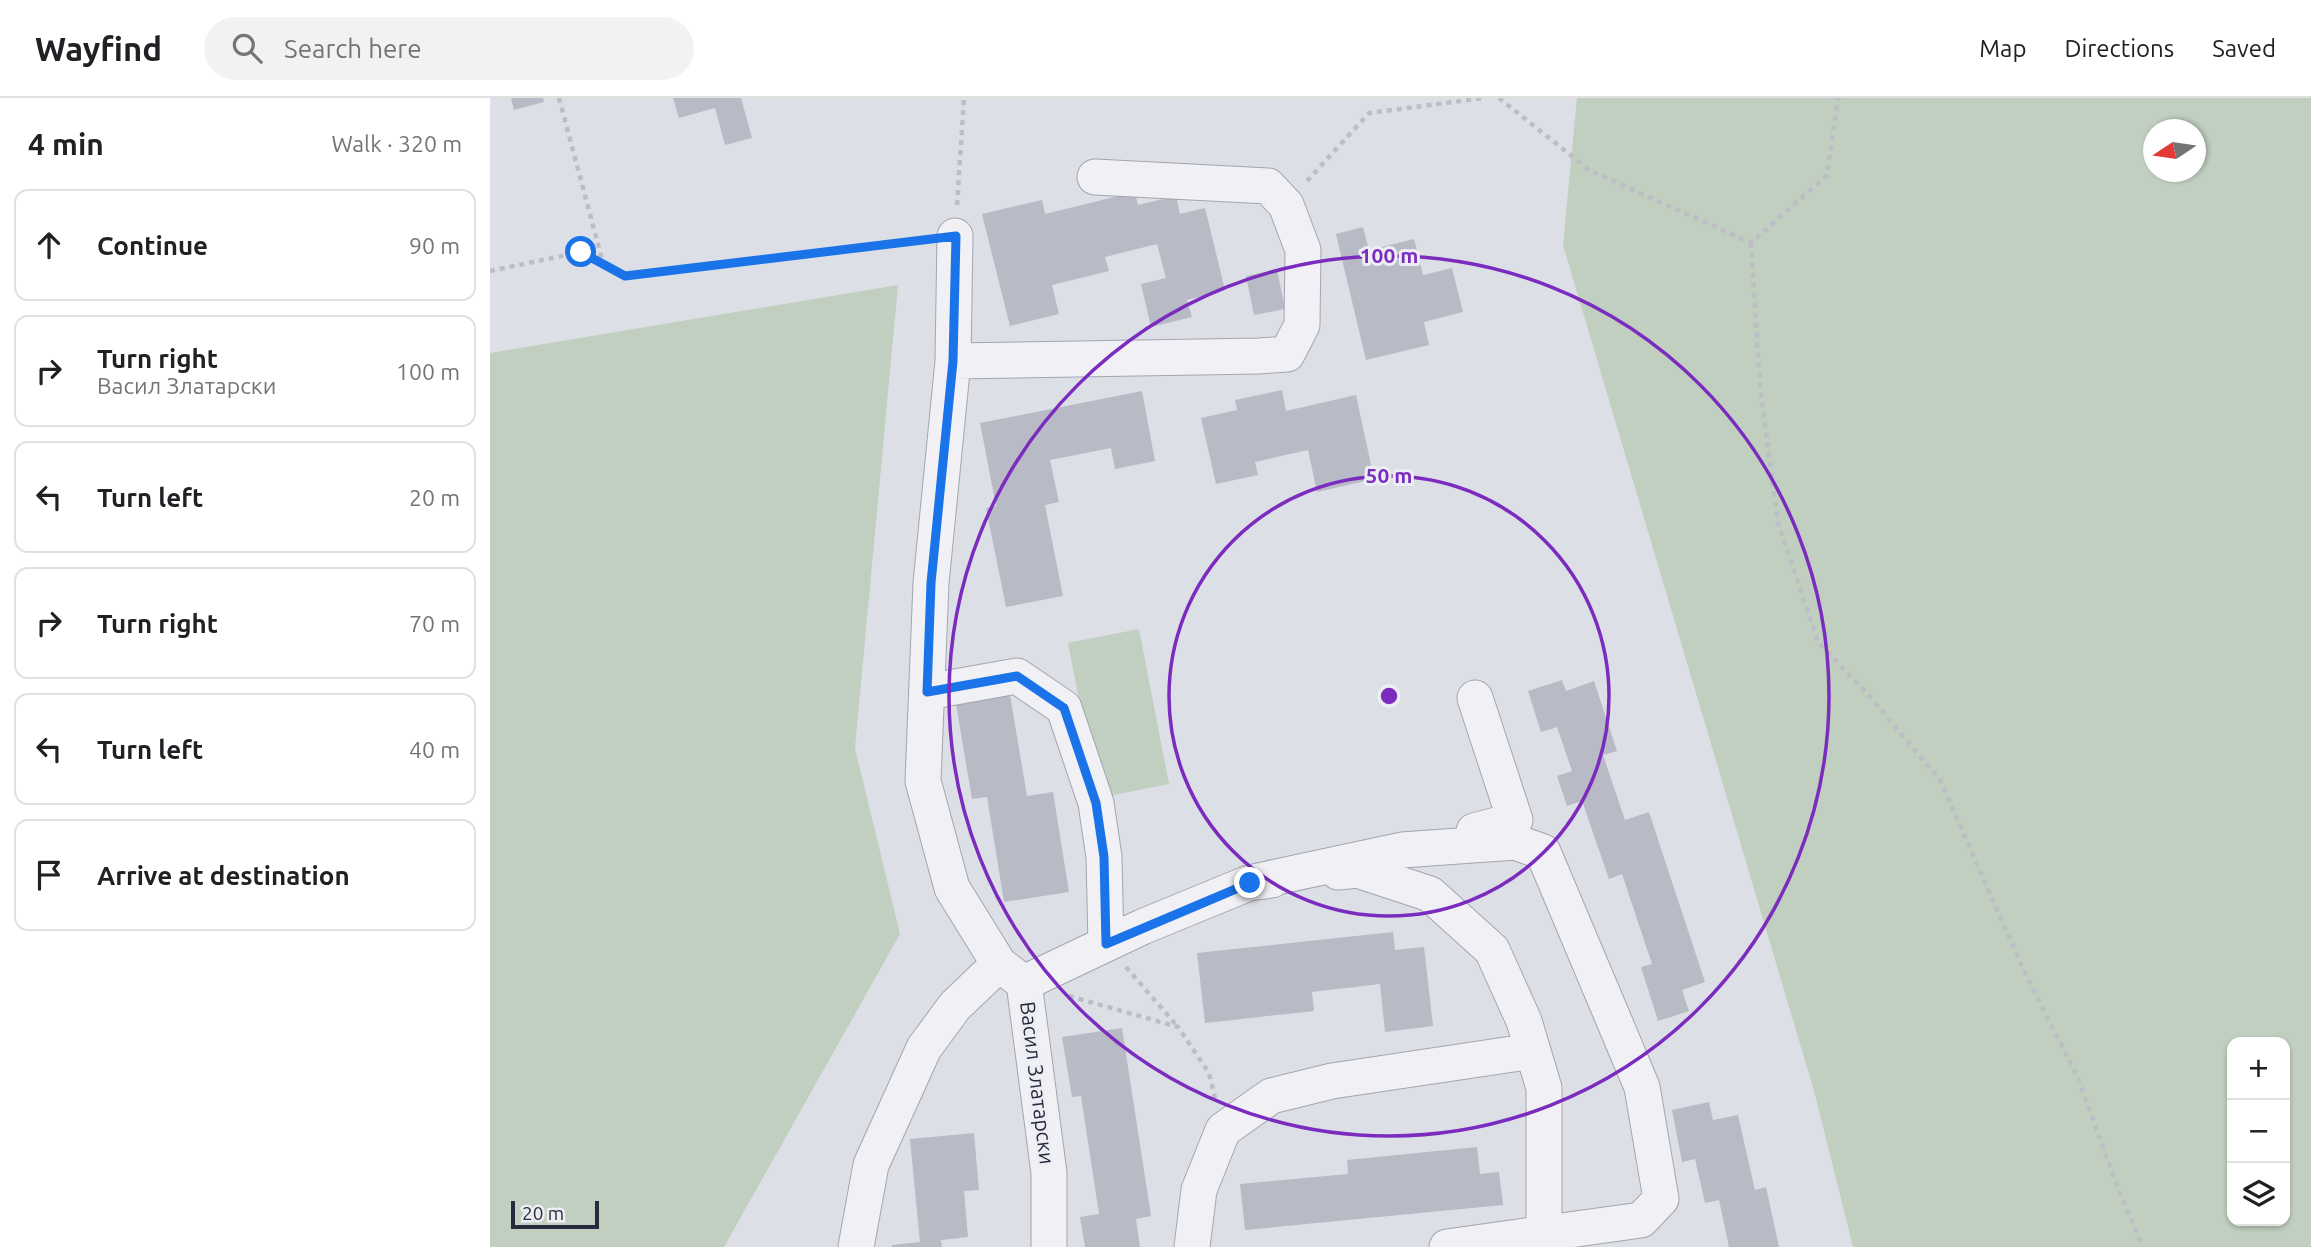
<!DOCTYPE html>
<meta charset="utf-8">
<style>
:root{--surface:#fff;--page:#f2f2f2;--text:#202124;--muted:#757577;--line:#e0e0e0}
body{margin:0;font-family:Ubuntu,sans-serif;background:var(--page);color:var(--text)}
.controls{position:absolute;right:21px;bottom:21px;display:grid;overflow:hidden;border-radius:14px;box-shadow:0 2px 5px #0004}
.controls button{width:63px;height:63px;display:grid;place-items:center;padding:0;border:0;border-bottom:2px solid var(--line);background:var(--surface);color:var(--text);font:35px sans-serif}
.compass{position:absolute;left:1653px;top:21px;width:63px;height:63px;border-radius:50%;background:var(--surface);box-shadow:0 2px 5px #0004;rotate:257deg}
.scale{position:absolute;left:21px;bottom:18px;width:88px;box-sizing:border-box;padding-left:7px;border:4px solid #282b3c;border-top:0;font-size:19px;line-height:24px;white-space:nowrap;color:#282b3c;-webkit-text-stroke:5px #eceef4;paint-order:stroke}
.stop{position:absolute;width:21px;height:21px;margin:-16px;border:5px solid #1a73e8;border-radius:50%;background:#fff}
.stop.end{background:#1a73e8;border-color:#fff;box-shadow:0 2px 7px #0008}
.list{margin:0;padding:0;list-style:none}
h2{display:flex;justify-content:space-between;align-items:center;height:91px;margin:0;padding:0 28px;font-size:30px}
h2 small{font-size:23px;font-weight:400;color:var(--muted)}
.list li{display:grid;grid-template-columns:46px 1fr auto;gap:21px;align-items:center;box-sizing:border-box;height:112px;margin:0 14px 14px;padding:0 14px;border:2px solid var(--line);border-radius:14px}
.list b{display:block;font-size:26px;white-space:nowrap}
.list p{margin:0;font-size:23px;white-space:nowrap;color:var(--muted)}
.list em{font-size:23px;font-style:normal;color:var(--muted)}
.icon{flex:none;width:38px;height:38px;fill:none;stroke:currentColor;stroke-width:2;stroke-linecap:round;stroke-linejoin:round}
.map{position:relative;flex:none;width:1821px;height:1149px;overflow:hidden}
header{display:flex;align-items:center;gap:42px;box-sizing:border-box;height:98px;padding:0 35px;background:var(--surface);border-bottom:2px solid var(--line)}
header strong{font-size:33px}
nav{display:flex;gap:38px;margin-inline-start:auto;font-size:24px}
.search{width:490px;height:63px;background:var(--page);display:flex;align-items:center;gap:18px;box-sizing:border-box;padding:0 24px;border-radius:38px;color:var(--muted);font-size:26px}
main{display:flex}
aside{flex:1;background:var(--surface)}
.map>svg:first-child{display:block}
.green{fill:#c0cfbf;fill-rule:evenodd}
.building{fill:#b8bac5}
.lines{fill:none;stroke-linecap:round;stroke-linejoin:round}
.minor-casing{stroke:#a3a5b0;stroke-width:37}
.path{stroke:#bcbdc5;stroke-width:4.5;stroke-dasharray:5 5;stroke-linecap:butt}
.minor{stroke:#f0f0f5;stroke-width:35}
.route{stroke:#1a73e8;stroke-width:9}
.ring{fill:none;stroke:#7b2cbf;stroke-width:3.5}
.labels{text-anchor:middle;stroke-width:6;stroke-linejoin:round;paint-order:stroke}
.street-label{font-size:21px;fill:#282b3c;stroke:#eceef4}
.centre{fill:#7b2cbf;stroke:#eceef4;stroke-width:3.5}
.ring-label{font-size:21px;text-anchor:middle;font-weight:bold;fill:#7b2cbf;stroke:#eceef4;stroke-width:6;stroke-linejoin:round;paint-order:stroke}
</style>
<header>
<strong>Wayfind</strong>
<div class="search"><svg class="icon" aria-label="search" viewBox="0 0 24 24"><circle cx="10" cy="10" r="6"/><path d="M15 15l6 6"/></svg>Search here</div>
<nav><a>Map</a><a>Directions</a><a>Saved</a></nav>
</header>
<main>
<aside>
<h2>4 min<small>Walk · 320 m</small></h2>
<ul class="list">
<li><svg class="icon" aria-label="ahead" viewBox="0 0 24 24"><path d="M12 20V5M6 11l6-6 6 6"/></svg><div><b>Continue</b></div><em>90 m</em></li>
<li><svg class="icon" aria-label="right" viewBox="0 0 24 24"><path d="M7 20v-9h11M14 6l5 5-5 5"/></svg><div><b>Turn right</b><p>Васил Златарски</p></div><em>100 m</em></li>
<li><svg class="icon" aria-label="left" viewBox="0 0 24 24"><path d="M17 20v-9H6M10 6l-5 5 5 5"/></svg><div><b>Turn left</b></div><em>20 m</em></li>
<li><svg class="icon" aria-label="right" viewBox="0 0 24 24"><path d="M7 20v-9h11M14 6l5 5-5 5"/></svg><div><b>Turn right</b></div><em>70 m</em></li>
<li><svg class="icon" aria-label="left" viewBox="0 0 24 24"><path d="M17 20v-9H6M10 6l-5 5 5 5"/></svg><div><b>Turn left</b></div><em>40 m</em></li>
<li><svg class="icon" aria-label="arrive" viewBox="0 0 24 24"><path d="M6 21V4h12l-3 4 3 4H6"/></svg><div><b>Arrive at destination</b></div></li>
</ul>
</aside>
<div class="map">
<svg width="1821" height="1149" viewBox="0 0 1821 1149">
<rect width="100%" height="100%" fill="#dddfe6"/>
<path class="green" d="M 1087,0 L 1821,0 L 1821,1149 L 1363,1149 L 1324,993 L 1073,147 ZM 1664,32 L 1706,32 L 1706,74 L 1664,74 ZM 1742,944 L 1795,944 L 1795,1123 L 1742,1123 Z
M 408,187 L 365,650 L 410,836 L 234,1149 L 0,1149 L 0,255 Z
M 649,531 L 679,686 L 608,700 L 578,545 Z"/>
<path class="building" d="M 21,0 L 53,0 L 54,4 L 24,12 Z
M 183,0 L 251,0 L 262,40 L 235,47 L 225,10 L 189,20 Z
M 645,94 L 648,107 L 686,98 L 690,116 L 715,110 L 735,192 L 697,202 L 702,219 L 661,229 L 651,186 L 676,180 L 667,146 L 615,159 L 619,173 L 562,187 L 569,216 L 520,228 L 492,116 L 552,102 L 555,116 Z
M 873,129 L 879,152 L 924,141 L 933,177 L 962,170 L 973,214 L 934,224 L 939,247 L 876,262 L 846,136 Z
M 787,171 L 795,211 L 764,217 L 756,178 Z
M 792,292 L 796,313 L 866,297 L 884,381 L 827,394 L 818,352 L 765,364 L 768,377 L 726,386 L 711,320 L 747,312 L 745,302 Z
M 652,293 L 665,363 L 625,371 L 621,350 L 560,362 L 569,404 L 555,407 L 573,498 L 516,509 L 496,410 L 506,408 L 490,325 Z
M 1072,582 L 1076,593 L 1104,583 L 1127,653 L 1113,657 L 1135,722 L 1159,714 L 1215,884 L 1192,892 L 1199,913 L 1168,923 L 1151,869 L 1162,866 L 1132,776 L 1119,781 L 1092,703 L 1077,708 L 1067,678 L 1082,673 L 1067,629 L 1051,634 L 1038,593 Z
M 520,597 L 537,698 L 563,694 L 579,794 L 514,804 L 497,699 L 482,701 L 466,606 Z
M 903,834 L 905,852 L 934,849 L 943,928 L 895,934 L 890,886 L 822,894 L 824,913 L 715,925 L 707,855 Z
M 632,930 L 661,1118 L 646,1121 L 650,1149 L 595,1149 L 590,1119 L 609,1116 L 591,998 L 582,999 L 572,939 Z
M 1219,1004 L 1223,1022 L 1248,1017 L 1265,1092 L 1276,1089 L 1289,1149 L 1239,1149 L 1229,1102 L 1215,1105 L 1205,1061 L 1192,1064 L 1182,1012 Z
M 484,1035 L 489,1092 L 474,1093 L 478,1139 L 451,1142 L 452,1149 L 402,1149 L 402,1147 L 430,1144 L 420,1041 Z
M 987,1049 L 990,1076 L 1009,1074 L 1013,1107 L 755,1132 L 750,1086 L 858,1076 L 857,1062 Z"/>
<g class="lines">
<g class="minor-casing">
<path id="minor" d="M 465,138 L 463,263 L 441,485 L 433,683 L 462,790 L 509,866 L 534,885 L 559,1075 L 559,1149
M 463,263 L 769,258 L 797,256 L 812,227 L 813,152 L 796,107 L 778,88 L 605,79
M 437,594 L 527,578 L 574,610 L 606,705 L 614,759 L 616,846
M 984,733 L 1025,722 L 985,600
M 848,774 L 867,772 L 940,796 L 1002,852 L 1034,923 L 1054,990 L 1054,1149
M 759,785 L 912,752 L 1025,744 L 1053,754 L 1152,989 L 1171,1101 L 1151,1122 L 957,1149
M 534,885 L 652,829 L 759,785 L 782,782
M 366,1149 L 381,1067 L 434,950 L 465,908 L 509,866
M 702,1149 L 709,1092 L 733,1032 L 781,998 L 842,983 L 1043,953"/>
</g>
<path class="path" d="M 69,0 L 113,165
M 1009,0 L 1099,72 L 1261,145 L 1337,77 L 1348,0
M 817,83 L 879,15 L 994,0
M 467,107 L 474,0
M 1261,145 L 1270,289 L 1288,425 L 1328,544 L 1382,601 L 1450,682 L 1535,875 L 1587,978 L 1629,1093 L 1653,1149
M 0,173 L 91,154 L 135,179 L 435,141
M 636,869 L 688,929
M 579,898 L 688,929 L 719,975 L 725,1000"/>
<use href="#minor" class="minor"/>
</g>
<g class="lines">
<path class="route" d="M 91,154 L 135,178 L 466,138 L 463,263 L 441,485 L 437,594 L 527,578 L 574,610 L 606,705 L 614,759 L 616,846 L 760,785"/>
</g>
<g class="ring">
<circle cx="899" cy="598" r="220"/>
<circle cx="899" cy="598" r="440"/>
</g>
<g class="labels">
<g class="street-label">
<text transform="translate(547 985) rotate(83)" y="7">Васил Златарски</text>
</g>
</g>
<circle cx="899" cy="598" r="10" class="centre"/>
<g class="ring-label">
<text x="899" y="165">100 m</text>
<text x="899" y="385">50 m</text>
</g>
</svg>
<div class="controls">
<button>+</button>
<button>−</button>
<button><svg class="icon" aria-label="layers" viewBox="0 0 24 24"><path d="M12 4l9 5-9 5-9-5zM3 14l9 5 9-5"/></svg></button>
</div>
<svg class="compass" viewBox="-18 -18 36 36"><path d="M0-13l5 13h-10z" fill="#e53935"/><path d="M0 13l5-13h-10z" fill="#757577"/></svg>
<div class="scale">20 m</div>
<div class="stop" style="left:91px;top:154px"></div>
<div class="stop end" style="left:760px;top:785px"></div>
</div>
</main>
